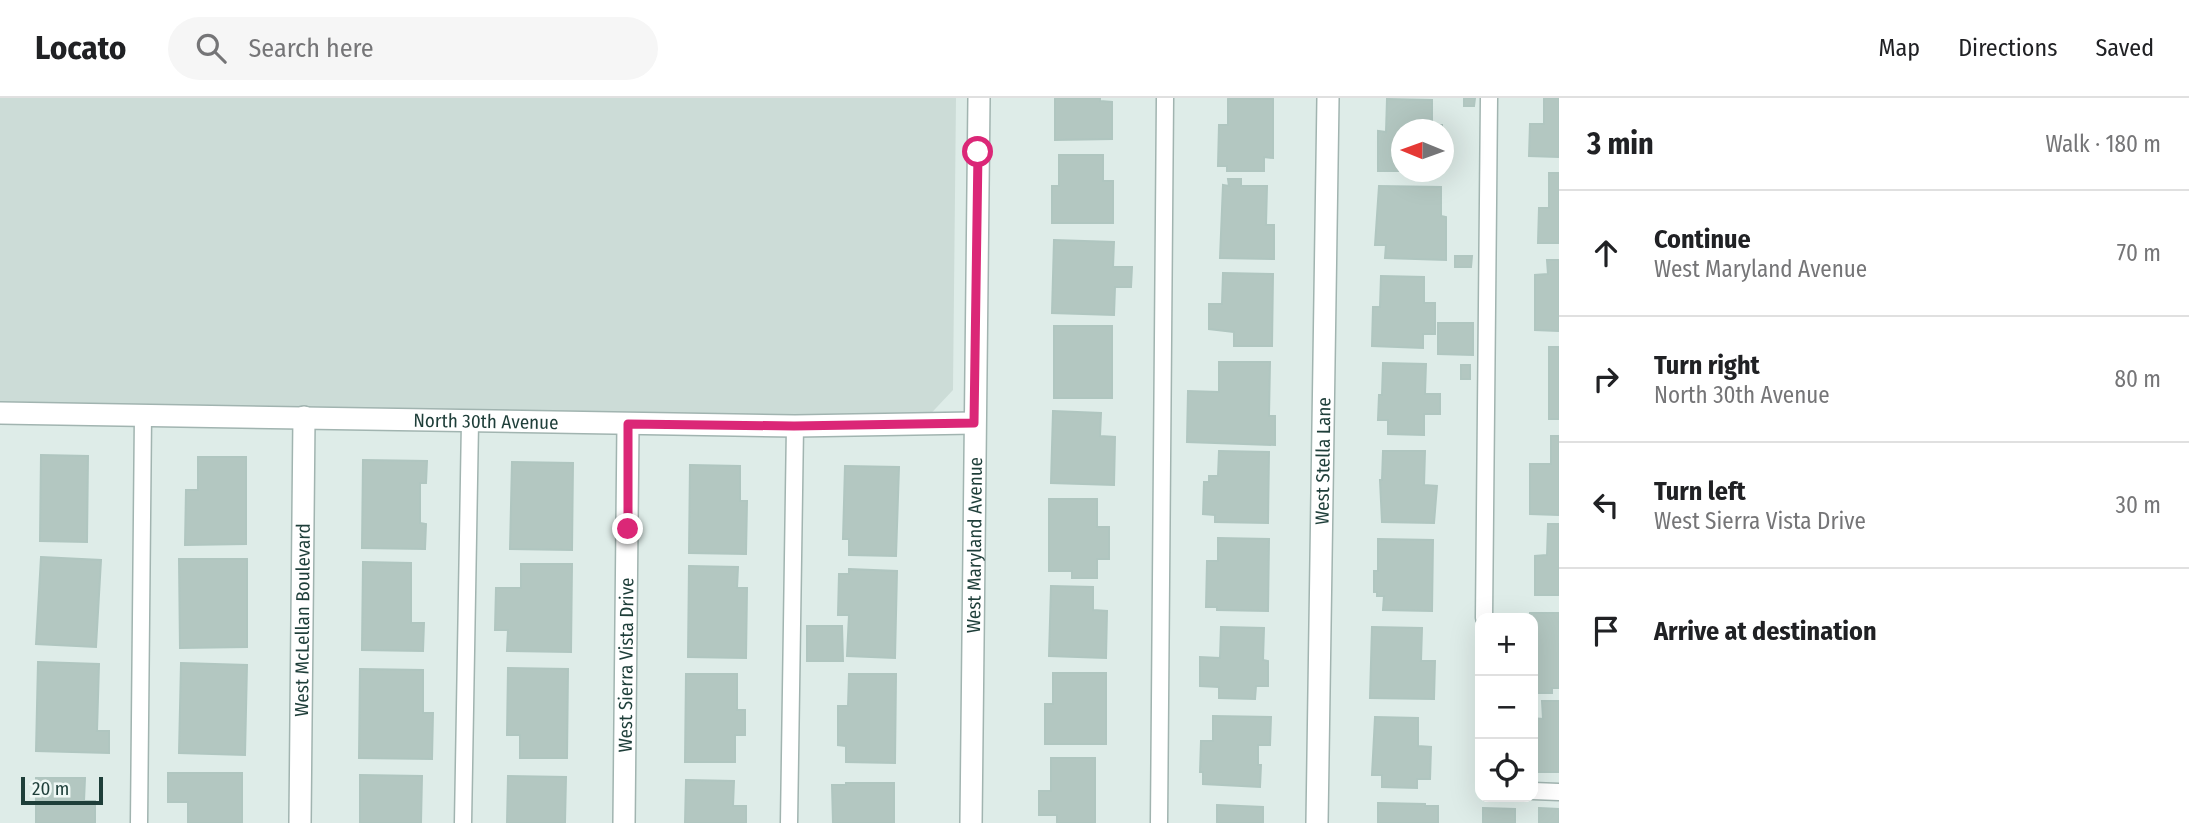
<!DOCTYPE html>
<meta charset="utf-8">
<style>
:root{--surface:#fff;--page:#f6f6f6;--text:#202124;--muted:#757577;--line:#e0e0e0}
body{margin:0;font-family:"Fira Sans Condensed",sans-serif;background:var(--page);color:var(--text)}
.controls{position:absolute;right:21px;bottom:21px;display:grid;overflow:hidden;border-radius:14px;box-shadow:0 7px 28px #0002}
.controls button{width:63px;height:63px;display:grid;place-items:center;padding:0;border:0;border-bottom:2px solid var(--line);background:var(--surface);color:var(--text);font:35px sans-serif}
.compass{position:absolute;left:1391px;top:21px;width:63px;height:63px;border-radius:50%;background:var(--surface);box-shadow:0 7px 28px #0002;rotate:271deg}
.scale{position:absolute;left:21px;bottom:18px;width:82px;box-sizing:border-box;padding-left:7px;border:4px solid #1e3e39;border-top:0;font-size:19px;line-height:24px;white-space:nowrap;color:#1e3e39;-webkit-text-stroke:5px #eff8f5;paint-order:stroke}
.stop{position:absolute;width:21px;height:21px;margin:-16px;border:5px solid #db2777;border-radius:50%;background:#fff}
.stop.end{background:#db2777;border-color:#fff;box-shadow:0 2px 7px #0008}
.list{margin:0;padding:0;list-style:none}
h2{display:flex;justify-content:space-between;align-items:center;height:91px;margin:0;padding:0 28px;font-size:30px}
h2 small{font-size:23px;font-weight:400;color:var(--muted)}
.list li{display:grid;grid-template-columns:46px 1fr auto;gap:21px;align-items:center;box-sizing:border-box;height:126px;padding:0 28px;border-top:2px solid var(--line)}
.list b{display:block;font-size:26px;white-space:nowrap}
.list p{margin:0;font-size:23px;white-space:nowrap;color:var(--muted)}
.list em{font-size:23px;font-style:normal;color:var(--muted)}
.icon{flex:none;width:38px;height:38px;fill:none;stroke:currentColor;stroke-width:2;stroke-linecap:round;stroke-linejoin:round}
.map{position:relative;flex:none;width:1559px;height:725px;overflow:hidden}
header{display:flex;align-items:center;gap:42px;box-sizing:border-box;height:98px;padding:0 35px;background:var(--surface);border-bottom:2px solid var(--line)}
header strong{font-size:33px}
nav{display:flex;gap:38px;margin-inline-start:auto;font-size:24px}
.search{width:490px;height:63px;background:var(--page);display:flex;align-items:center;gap:18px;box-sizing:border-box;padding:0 24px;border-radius:38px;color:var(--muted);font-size:26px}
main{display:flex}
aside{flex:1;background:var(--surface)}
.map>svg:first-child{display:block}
.built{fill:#ccdcd7}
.building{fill:#b3c7c1;stroke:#b0c6c0;stroke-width:2}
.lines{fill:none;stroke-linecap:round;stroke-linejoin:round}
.service-casing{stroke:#a1b4b0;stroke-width:19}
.minor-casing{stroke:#a1b4b0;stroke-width:24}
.tertiary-casing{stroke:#a1b4b0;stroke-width:24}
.service{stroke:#fff;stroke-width:16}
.minor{stroke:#fff;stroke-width:21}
.tertiary{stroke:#fff;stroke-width:21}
.route{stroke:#db2777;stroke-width:9}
.labels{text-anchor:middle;stroke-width:7;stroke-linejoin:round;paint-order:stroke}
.street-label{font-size:19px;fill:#1e3e39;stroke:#eff8f5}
</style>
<header>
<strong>Locato</strong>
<div class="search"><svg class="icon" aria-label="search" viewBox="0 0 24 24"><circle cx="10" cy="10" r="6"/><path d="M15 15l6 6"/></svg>Search here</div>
<nav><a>Map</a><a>Directions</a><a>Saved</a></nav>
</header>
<main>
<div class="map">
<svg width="1559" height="725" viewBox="0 0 1559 725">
<rect width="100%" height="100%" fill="#deece8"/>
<path class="built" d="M 0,0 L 956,0 L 953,292 L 921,326 L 0,315 Z"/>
<path class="building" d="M 1055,0 L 1100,0 L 1100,3 L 1112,4 L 1112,41 L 1055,42 Z
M 1231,0 L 1273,1 L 1273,60 L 1264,59 L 1264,73 L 1227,73 L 1227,68 L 1218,68 L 1219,27 L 1228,27 L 1228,1 Z
M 1464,0 L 1475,0 L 1474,8 L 1464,8 Z
M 1544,0 L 1559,0 L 1559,59 L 1529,58 L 1530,26 L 1544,26 Z
M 1387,1 L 1432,2 L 1432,27 L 1442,27 L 1442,32 L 1402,32 L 1402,73 L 1378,73 L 1378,33 L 1386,34 Z
M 1059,57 L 1103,57 L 1103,83 L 1113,83 L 1113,125 L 1052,125 L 1052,88 L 1059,88 Z
M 1549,75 L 1559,75 L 1559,145 L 1538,145 L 1539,110 L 1549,110 Z
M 1228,81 L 1241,81 L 1241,88 L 1267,88 L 1266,127 L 1274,127 L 1274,161 L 1220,160 L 1223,87 L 1229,88 Z
M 1379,88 L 1441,89 L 1441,118 L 1446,119 L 1446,162 L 1385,160 L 1386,147 L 1375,147 Z
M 1054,142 L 1114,144 L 1113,169 L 1132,169 L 1131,189 L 1115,189 L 1114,217 L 1052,215 Z
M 1455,158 L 1472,158 L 1471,169 L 1455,169 Z
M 1547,162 L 1559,162 L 1559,233 L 1535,232 L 1535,177 L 1548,176 Z
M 1223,175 L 1273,176 L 1272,248 L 1234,248 L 1234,234 L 1209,231 L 1209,206 L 1222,206 Z
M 1381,178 L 1424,179 L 1424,205 L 1435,205 L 1435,236 L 1423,236 L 1423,250 L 1372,248 L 1373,209 L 1380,209 Z
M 1438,225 L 1473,225 L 1473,257 L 1438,256 Z
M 1054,228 L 1112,228 L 1112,300 L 1054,300 Z
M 1549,249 L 1559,249 L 1559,321 L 1549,321 Z
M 1219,264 L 1270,264 L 1269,318 L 1275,318 L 1275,347 L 1187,344 L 1188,293 L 1219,294 Z
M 1383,265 L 1426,266 L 1425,296 L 1440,296 L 1440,316 L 1424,316 L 1424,337 L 1388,336 L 1388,322 L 1378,322 L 1379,297 L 1382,297 Z
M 1461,267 L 1470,267 L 1470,281 L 1461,281 Z
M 1053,313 L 1101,315 L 1100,338 L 1115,339 L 1114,387 L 1051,385 Z
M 1551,338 L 1559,338 L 1559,417 L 1530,416 L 1530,366 L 1551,366 Z
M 1219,353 L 1269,354 L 1268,425 L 1215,424 L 1215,417 L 1203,416 L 1204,384 L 1209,384 L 1209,378 L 1218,378 Z
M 1383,353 L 1425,353 L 1424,387 L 1437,388 L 1434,425 L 1382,424 L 1380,382 L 1382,382 Z
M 41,357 L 88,358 L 87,444 L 40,443 Z
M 198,359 L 246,359 L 246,446 L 185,447 L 186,392 L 198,392 Z
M 363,362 L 427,363 L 426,385 L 420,385 L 420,425 L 426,426 L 425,451 L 362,450 Z
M 512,364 L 573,365 L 572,452 L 510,451 Z
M 690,367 L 740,368 L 740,403 L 747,403 L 746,456 L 689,455 Z
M 845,368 L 899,369 L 896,458 L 849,457 L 849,441 L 843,441 Z
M 1049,401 L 1097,401 L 1097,429 L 1109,429 L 1109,461 L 1097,461 L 1097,480 L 1072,480 L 1072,473 L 1049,473 Z
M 1548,426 L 1559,426 L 1559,497 L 1535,497 L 1535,458 L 1547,457 Z
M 1218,440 L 1269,441 L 1268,513 L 1217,512 L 1217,509 L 1206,509 L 1207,463 L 1218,463 Z
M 1378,441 L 1433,442 L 1432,513 L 1383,512 L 1384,498 L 1377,498 L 1377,494 L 1374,494 L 1374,473 L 1378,473 Z
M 41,459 L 101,462 L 96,549 L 36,546 Z
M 179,461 L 247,461 L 247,549 L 180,550 Z
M 363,464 L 411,465 L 411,525 L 424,525 L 423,553 L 362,552 Z
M 521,466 L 572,466 L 571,554 L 507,553 L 508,532 L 495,532 L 496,490 L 521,490 Z
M 689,468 L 738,469 L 737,490 L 747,490 L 746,560 L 688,559 Z
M 849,471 L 897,473 L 895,560 L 847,558 L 849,517 L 838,517 L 839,476 L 849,476 Z
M 1051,488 L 1093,489 L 1093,512 L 1107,513 L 1106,560 L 1049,558 Z
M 1530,515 L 1559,515 L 1559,590 L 1552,590 L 1552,595 L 1533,595 L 1533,520 L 1530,520 Z
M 807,528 L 842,528 L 843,563 L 807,563 Z
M 1221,529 L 1264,530 L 1263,562 L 1268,563 L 1268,588 L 1256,588 L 1255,601 L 1219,600 L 1219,589 L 1200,588 L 1200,559 L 1220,560 Z
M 1372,529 L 1422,530 L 1421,563 L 1435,563 L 1434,601 L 1370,600 Z
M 38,564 L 99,566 L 97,633 L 109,633 L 109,655 L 36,653 Z
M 181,565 L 247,567 L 245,657 L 179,655 Z
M 508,570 L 568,571 L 567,660 L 520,660 L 520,637 L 507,637 Z
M 360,571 L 423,572 L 423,615 L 433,615 L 432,661 L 359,660 Z
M 1053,575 L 1106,575 L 1106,646 L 1045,646 L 1045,606 L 1053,606 Z
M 686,576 L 737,576 L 737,612 L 745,612 L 745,637 L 735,637 L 735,664 L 685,664 Z
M 849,576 L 896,576 L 895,665 L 846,664 L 846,648 L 838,647 L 838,608 L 848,608 Z
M 1542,603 L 1559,603 L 1559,674 L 1533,674 L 1533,620 L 1543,621 Z
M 1213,618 L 1271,619 L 1270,647 L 1258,647 L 1258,667 L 1261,667 L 1260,689 L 1203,686 L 1203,674 L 1200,674 L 1201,643 L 1213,643 Z
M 1375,619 L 1418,620 L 1418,648 L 1431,649 L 1430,681 L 1417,681 L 1417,690 L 1382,689 L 1382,677 L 1372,677 Z
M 1051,660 L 1095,660 L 1095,725 L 1057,725 L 1057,717 L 1039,717 L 1039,693 L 1051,693 Z
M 168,675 L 242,675 L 242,725 L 188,725 L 188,704 L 168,704 Z
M 360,677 L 422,678 L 421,725 L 360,725 Z
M 508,678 L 566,679 L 565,725 L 507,725 Z
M 36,680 L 85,680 L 84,703 L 95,703 L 95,725 L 36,725 Z
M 686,682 L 734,683 L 733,708 L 746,708 L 746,725 L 685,725 Z
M 846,685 L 894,685 L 894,725 L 833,725 L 832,687 L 846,687 Z
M 1378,705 L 1425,706 L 1425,708 L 1438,708 L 1438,725 L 1378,725 Z
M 1217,707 L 1263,709 L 1263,725 L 1217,725 Z
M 1483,710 L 1515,711 L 1515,725 L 1483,725 Z
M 1539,710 L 1559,711 L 1559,725 L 1539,725 Z"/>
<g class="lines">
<g class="service-casing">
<path id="service" d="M 1484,520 L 1489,0
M 1533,693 L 1559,694
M 139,725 L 143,317
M 463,725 L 470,324
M 789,725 L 795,328
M 1159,725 L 1165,0"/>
</g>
<g class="minor-casing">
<g id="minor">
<path id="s1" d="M 0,315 L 795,328 L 974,325"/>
<path id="s2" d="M 300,725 L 304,319"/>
<path id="s3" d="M 624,725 L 628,326"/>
<path id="s4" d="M 1317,725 L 1328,0"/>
</g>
</g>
<g class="tertiary-casing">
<g id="tertiary">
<path id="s5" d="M 971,725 L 979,0"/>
</g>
</g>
<use href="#service" class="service"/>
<use href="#minor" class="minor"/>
<use href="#tertiary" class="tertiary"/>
</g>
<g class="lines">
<path class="route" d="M 628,431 L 628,326 L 794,328 L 974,325 L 978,54"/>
</g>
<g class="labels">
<g class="street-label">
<text dy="7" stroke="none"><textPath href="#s1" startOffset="486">North 30th Avenue</textPath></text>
<text dy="7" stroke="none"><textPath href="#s4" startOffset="362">West Stella Lane</textPath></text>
<text dy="7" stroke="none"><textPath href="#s5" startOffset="278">West Maryland Avenue</textPath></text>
<text dy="7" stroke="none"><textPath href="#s2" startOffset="203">West McLellan Boulevard</textPath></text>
<text dy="7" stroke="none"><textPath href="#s3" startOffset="158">West Sierra Vista Drive</textPath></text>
</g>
</g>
</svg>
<div class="controls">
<button>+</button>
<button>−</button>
<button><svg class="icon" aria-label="locate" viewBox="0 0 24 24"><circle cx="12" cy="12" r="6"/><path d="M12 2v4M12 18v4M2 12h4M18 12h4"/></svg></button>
</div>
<svg class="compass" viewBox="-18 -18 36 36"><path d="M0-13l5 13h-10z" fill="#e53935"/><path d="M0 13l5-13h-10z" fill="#757577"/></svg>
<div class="scale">20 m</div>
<div class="stop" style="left:978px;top:54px"></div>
<div class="stop end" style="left:628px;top:431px"></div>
</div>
<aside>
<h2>3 min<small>Walk · 180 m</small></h2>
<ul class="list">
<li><svg class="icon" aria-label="ahead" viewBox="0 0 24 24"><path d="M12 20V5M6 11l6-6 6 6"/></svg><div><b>Continue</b><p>West Maryland Avenue</p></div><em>70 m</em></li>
<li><svg class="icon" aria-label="right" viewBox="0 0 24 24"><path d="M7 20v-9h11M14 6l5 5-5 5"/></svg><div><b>Turn right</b><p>North 30th Avenue</p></div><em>80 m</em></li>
<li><svg class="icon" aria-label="left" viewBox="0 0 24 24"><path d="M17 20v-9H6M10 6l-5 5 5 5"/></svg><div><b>Turn left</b><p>West Sierra Vista Drive</p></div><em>30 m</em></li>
<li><svg class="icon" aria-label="arrive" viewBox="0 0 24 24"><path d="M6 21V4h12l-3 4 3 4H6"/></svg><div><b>Arrive at destination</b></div></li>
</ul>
</aside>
</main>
